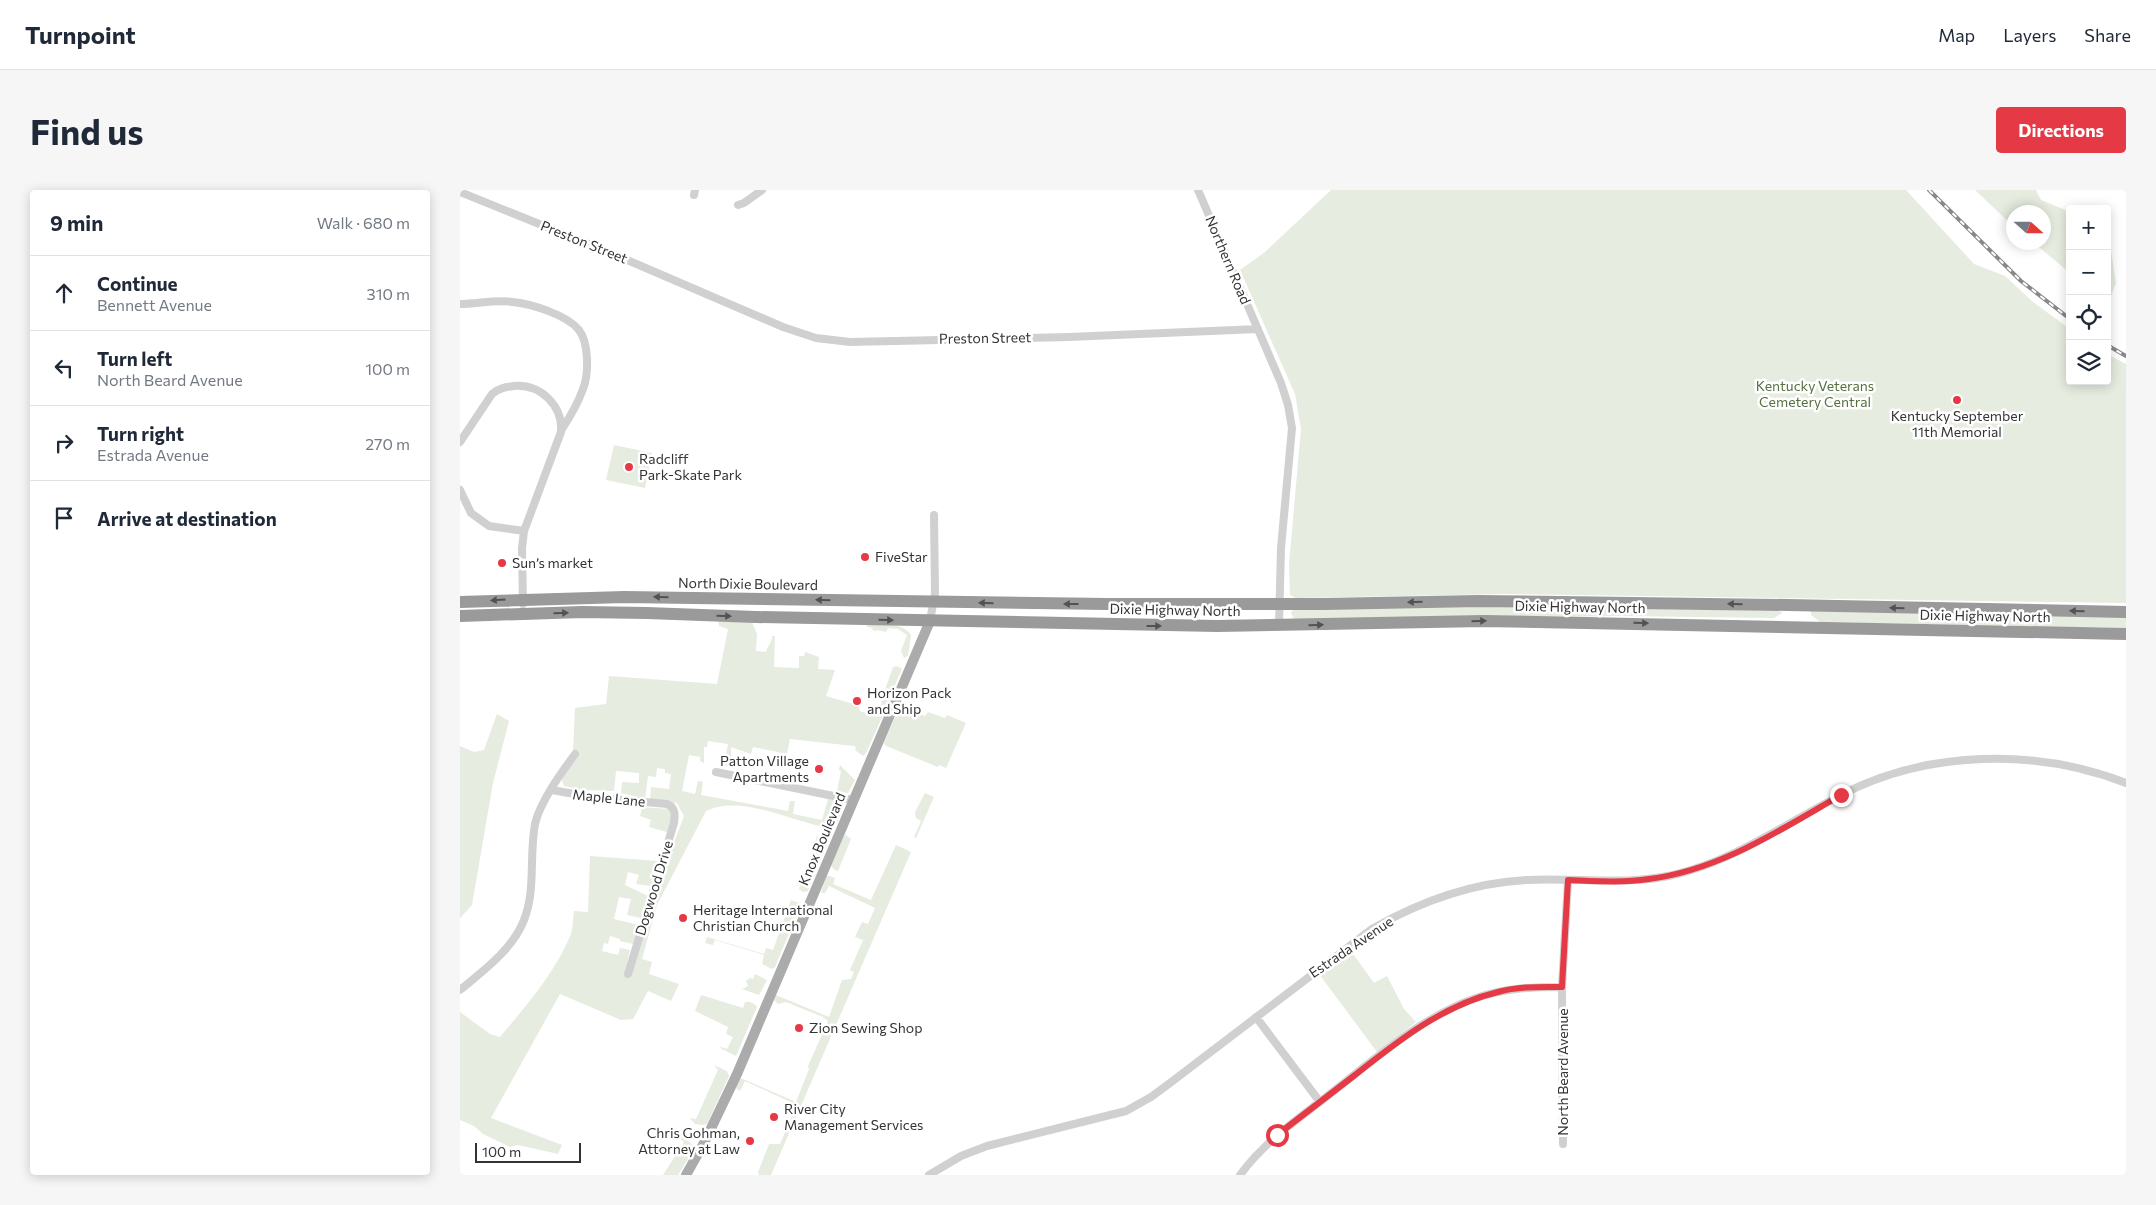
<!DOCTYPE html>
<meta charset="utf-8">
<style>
:root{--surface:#fff;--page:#f6f6f7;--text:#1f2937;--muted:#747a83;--line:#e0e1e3;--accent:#e63946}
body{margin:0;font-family:Commissioner,sans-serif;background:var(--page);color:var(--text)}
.controls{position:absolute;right:15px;top:15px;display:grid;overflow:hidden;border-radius:5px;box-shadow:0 2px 12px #0003}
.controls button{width:45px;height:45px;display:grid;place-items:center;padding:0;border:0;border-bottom:1px solid var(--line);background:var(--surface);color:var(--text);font:25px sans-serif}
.compass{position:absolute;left:1546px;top:15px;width:45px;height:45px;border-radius:50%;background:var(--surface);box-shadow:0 2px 12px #0003;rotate:111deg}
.scale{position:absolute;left:15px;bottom:12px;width:106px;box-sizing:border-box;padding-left:5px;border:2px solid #333;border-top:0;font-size:14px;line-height:18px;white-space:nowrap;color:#333;-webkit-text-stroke:4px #fff;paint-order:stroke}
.stop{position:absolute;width:15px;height:15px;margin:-11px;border:4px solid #e63946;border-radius:50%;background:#fff}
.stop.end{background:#e63946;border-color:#fff;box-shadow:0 1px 5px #0008}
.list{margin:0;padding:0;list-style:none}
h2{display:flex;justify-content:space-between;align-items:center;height:65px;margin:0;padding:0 20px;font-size:21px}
h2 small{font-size:16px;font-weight:400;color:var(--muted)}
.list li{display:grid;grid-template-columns:32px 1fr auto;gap:15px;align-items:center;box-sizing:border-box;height:75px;padding:0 20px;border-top:1px solid var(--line)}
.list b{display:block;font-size:19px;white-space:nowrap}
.list p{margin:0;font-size:16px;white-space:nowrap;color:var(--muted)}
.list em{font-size:16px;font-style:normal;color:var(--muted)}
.icon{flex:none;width:28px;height:28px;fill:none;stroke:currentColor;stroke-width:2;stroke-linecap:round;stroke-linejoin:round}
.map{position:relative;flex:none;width:1666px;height:985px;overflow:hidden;border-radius:5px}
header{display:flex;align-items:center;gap:30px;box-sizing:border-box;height:70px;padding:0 25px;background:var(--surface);border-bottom:1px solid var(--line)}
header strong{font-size:24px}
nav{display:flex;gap:28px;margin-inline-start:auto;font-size:18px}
.intro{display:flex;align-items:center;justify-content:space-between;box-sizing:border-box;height:120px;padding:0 30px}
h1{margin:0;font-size:35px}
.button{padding:12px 22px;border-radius:5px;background:var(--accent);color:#fff;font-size:18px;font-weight:700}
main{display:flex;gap:30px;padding:0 30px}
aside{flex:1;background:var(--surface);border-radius:5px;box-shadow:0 2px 12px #0003}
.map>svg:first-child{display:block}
.green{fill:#e6ecdf}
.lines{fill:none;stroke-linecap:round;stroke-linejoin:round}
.minor{stroke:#d0d0d0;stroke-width:8}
.major{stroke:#ababab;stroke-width:10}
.highway{stroke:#9a9a9a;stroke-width:12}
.rail-casing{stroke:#888;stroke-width:4}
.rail{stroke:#fff;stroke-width:2;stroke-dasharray:5.5;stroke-linecap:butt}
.oneway{fill:#525252}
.route{stroke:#e63946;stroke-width:6}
.poi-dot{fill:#e63946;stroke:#fff;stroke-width:2}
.labels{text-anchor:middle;stroke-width:5;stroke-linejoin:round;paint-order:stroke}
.street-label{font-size:14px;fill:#333;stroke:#fff}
.park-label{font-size:14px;fill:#56703f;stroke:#fff}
.poi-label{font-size:14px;fill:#333;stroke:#fff;text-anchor:start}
</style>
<header>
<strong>Turnpoint</strong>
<nav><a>Map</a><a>Layers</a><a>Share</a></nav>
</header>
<div class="intro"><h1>Find us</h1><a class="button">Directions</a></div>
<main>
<aside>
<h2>9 min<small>Walk · 680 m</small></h2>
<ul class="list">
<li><svg class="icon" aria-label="ahead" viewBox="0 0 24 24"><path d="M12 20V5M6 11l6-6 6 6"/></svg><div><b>Continue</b><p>Bennett Avenue</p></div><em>310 m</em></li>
<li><svg class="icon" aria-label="left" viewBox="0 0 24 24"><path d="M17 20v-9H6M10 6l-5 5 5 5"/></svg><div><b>Turn left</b><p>North Beard Avenue</p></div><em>100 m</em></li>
<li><svg class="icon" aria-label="right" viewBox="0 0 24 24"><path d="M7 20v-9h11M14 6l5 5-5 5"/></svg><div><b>Turn right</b><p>Estrada Avenue</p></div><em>270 m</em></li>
<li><svg class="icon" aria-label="arrive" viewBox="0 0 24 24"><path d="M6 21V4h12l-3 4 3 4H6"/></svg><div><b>Arrive at destination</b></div></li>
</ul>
</aside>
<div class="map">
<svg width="1666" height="985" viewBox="0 0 1666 985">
<rect width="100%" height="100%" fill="#fff"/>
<path class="green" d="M 871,0 L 1446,0 L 1514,74 L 1545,86 L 1573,112 L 1610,139 L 1610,191 L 1647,191 L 1647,164 L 1666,174 L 1666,413 L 1045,404 L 836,408 L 830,405 L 829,374 L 841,239 L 835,204 L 780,80 L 805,62 Z
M 1515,0 L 1576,0 L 1581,10 L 1608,21 L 1610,83 L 1574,53 L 1584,52 L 1584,22 L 1554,22 L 1553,36 Z
M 1647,57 L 1651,60 L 1656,93 L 1651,106 L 1647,109 Z
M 154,255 L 192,263 L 185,298 L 146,290 Z
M 971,416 L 1321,421 L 1322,423 L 1314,428 L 1160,426 L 838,430 L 833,428 L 831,422 L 834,420 Z
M 1351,421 L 1666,427 L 1666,438 L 1360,432 L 1351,425 Z
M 258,430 L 292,432 L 297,444 L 296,461 L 306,462 C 307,456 312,453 312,446 L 315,446 L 314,477 L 339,478 L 339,466 L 344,466 L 345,462 L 359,467 L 358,479 L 375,480 L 366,506 L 397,515 L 401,522 L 410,523 L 418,521 L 423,525 L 406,563 L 403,566 L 395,560 L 396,557 L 394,556 L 330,549 L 327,564 L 293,557 L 291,564 L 271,557 L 271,575 L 268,577 L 264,575 L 268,554 L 248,551 L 247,557 L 244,557 L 244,573 L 240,571 L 240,567 L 229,565 L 222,601 L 235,604 L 238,591 L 243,592 L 241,605 L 328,621 L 330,611 L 335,611 L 333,624 L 362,630 L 368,609 L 381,611 L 384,616 L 376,635 L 369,638 C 332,632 282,604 246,621 L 197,715 L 182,769 L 192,772 L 189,784 L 219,794 L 211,811 L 188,801 L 173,829 L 161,830 L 100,804 L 31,928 L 102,955 L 98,964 L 58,955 L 50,957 L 23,944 L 14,936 L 0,930 L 0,822 L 30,844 L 40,847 C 66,816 95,783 111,744 C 113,737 113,728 114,721 L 128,722 L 130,666 L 198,671 L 190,696 L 176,694 L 179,685 L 168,682 L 165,695 L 188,706 L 181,728 L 167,725 L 171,709 L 159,707 L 154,729 L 179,735 L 173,754 L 160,751 L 160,749 L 150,746 L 148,754 L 144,753 L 142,761 L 158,765 L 160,758 L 170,760 L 164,786 L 170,788 L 198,695 L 224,626 L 216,612 L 214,614 L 190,610 L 191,597 L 209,599 L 211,584 L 205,583 L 205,579 L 197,578 L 196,587 L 188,586 L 185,609 L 161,603 L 162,592 L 179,593 L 179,583 L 156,581 L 154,601 L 124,600 L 104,596 L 102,590 L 113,561 L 115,518 L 146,514 L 149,486 L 257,494 L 268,439 L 259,436 Z
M 407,434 C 421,435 442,431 451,445 L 448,466 L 444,468 L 441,461 L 447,445 L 438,439 L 428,438 L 426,442 L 417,440 L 416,441 L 412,440 L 413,438 L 407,437 Z
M 437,476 L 442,479 L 441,481 L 427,514 L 422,515 L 421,511 L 433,477 Z
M 442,517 L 465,526 L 468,522 L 485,528 L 487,525 L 506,533 L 486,578 L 479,575 L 478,577 L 426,556 L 424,553 L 439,518 Z
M 37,524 L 49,531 L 33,593 L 12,715 L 0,728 L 0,556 L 14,562 L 24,560 Z
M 380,575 L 395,590 L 388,603 L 377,601 L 381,581 L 379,580 Z
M 465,603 L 474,607 L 456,648 L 454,647 L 461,631 L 456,628 L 455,622 Z
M 182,617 L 209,619 C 214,627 210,635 207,642 L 189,637 L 191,630 L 180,626 Z
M 386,645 L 391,649 L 378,681 L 375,680 L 371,676 L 384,646 Z
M 357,646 L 365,648 L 368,653 L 348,701 L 343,702 L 339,699 Z
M 436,655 L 451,662 L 311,985 L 299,985 L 298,982 L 309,954 L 320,954 L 337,915 L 285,891 L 280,901 L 276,898 L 280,889 L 283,889 L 336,912 L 349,879 L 348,876 L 368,831 L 363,827 L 326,812 L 318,814 L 314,810 L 316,805 L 369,827 L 382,790 L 391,789 L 394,782 L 390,780 L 403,750 L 395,747 L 402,732 L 408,734 L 415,718 L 369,696 L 365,703 L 361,703 L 366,686 L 369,686 L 375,688 L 373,694 L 411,710 Z
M 331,710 L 340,713 L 340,717 L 315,777 L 312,779 L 302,774 L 304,765 L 255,750 L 253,755 L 245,753 L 247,747 L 304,764 L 306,758 L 313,760 Z
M 891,761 L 914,793 L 927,786 L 944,819 L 956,832 L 917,862 L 859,784 Z
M 295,784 L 307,790 L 299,805 L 282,799 L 288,796 L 286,791 L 290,788 L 293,789 Z
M 241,805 L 283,818 L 285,812 C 290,811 294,813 297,817 L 276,866 L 260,858 L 261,857 L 267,859 L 273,847 L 266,844 L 268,837 L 235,821 Z
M 254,875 L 267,881 L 269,886 L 247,934 L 243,935 L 235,934 L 230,928 L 236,929 L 258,880 Z
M 222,946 L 233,955 L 234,959 L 218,985 L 203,985 L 224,952 L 219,948 Z"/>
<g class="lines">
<path class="minor" d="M 738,0 L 821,193 L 828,215 L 832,238 L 821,358 L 819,436
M 0,2 L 151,63 L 323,137 L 356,148 L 390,152 L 609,147 L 798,139
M 234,5 L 235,0
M 278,15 L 284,13 L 302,0
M 0,114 C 18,114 36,109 53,112 C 72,114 107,125 119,140 C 129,153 129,184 123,199 C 118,213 110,227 102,239
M 0,252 L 32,204 C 39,198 46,197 54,196 C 81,194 103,216 101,242 L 64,341 L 62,358 L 63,414
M 0,300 L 11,323 L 29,336 L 64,341
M 470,431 L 475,403 L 474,325
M 256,582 L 393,610
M 92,600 L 131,607 L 207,614 C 216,618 215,625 214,633 L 168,784
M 0,800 C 23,781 53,759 64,730 C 76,700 69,666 75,634 C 80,612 101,583 115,564
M 796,827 L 860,912
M 1103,954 L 1102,797 L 1108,690
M 469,985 L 501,966 L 527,956 L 666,921 L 691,907 L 710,893 L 912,739 C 959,712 1012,693 1066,690 C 1115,687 1164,696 1213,685 C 1274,671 1325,634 1381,605 C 1467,560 1576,558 1666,593
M 780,985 C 805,951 838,929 870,904 C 915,869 961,827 1016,808 C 1045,798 1072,797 1102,797"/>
<path class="major" d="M 226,985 L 244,953 L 277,884 L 470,431"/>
<path class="highway" d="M 0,412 L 164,407 L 648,414 L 864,414 L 1018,411 L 1328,415 L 1666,422
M 0,426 L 122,422 L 187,423 L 296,427 L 757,436 L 1024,431 L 1666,444"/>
<g class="rail-casing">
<path id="rail" d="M 1469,0 L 1561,91 L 1610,129
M 1647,155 L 1666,166"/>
</g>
<use href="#rail" class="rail"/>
</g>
<defs><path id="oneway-solid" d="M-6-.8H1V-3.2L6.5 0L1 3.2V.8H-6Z" transform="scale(1.25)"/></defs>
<g class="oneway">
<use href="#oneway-solid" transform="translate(201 407) rotate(-179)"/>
<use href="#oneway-solid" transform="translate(38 410) rotate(177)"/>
<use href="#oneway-solid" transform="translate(363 410) rotate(-179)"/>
<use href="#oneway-solid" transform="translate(955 412) rotate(179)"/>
<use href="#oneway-solid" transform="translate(526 413) rotate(-179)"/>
<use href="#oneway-solid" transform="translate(611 414) rotate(-180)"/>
<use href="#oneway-solid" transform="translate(1275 414) rotate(-179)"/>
<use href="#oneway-solid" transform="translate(1437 418) rotate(-179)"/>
<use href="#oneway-solid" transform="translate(1617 421) rotate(-179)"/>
<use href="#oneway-solid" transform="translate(101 423) rotate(-1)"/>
<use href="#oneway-solid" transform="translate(264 426) rotate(2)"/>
<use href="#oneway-solid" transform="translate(426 430) rotate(1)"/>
<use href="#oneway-solid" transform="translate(1019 431) rotate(-1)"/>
<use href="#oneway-solid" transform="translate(1181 433) rotate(1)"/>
<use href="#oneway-solid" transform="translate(856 435) rotate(-1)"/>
<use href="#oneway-solid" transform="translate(694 436)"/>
</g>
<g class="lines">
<path class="route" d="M 817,945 C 843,925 869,905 895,885 C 938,851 983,815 1038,802 C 1059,796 1081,797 1102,797 L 1108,690 C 1135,691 1162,693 1189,689 C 1260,680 1320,640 1381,605"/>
</g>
<g class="poi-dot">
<circle cx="1497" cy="210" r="5"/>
<circle cx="169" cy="277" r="5"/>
<circle cx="405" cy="367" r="5"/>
<circle cx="42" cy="373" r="5"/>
<circle cx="397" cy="511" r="5"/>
<circle cx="359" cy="579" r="5"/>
<circle cx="223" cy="728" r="5"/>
<circle cx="339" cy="838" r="5"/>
<circle cx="314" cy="927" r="5"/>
<circle cx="290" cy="951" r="5"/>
</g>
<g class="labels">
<g class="street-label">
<text transform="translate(124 52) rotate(22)" y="5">Preston Street</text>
<text transform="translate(768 70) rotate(67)" y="5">Northern Road</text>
<text transform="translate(525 148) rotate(-1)" y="5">Preston Street</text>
<text transform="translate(288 394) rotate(1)" y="5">North Dixie Boulevard</text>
<text transform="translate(1120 417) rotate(1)" y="5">Dixie Highway North</text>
<text transform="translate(715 420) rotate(1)" y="5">Dixie Highway North</text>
<text transform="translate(1525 426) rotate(1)" y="5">Dixie Highway North</text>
<text transform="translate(149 608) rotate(6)" y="5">Maple Lane</text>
<text transform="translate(362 649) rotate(-67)" y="5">Knox Boulevard</text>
<text transform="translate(194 698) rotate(-73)" y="5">Dogwood Drive</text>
<text transform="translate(891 757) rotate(-34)" y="5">Estrada Avenue</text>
<text transform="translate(1103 882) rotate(-90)" y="5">North Beard Avenue</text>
</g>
<g class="park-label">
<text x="1355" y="201">Kentucky Veterans<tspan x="1355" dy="16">Cemetery Central</tspan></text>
</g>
<g class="poi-label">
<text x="1497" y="231" text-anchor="middle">Kentucky September<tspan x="1497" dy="16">11th Memorial</tspan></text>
<text x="179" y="274">Radcliff<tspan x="179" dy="16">Park-Skate Park</tspan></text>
<text x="415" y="372">FiveStar</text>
<text x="52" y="378">Sun’s market</text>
<text x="407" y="508">Horizon Pack<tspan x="407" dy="16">and Ship</tspan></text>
<text x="349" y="576" text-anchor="end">Patton Village<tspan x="349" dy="16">Apartments</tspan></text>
<text x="233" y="725">Heritage International<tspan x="233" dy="16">Christian Church</tspan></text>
<text x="349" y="843">Zion Sewing Shop</text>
<text x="324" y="924">River City<tspan x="324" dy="16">Management Services</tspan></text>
<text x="280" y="948" text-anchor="end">Chris Gohman,<tspan x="280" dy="16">Attorney at Law</tspan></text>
</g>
</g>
</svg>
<div class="controls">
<button>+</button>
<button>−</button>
<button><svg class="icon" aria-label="locate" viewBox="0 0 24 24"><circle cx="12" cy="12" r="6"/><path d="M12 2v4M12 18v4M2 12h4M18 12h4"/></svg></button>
<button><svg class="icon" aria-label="layers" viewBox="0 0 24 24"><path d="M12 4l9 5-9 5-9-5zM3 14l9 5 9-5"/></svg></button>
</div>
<svg class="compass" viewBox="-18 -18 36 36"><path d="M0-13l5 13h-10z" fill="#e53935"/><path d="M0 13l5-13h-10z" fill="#747a83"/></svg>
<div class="scale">100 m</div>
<div class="stop" style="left:817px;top:945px"></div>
<div class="stop end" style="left:1381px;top:605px"></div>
</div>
</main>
